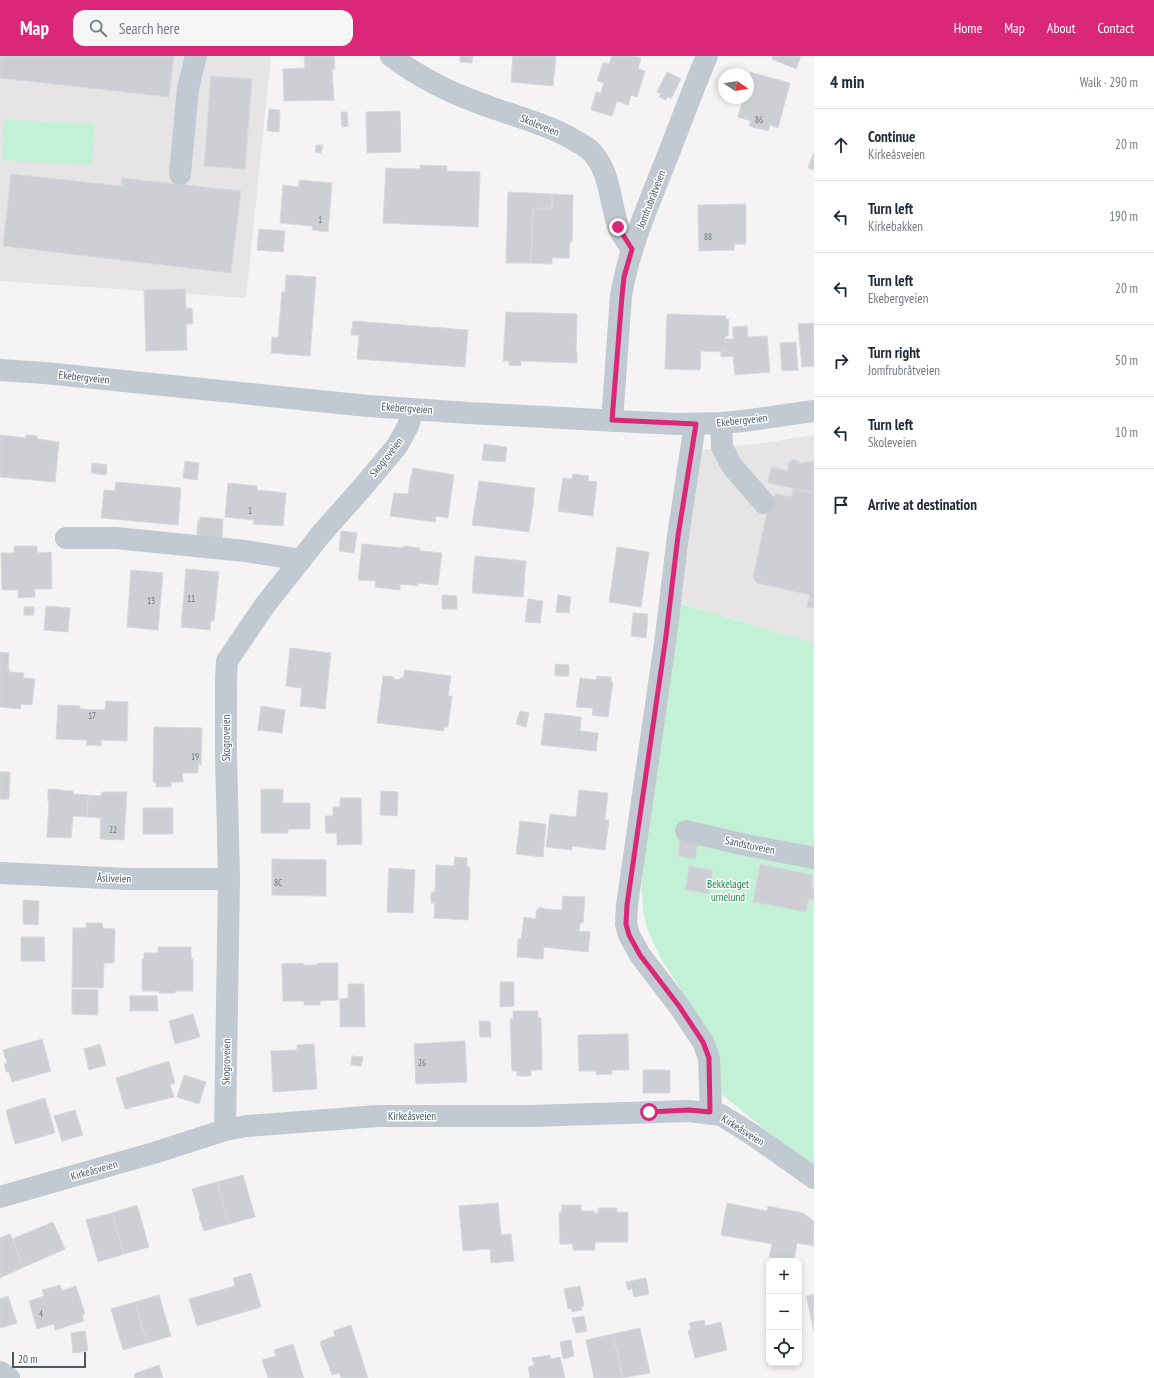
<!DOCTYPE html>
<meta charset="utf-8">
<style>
:root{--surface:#fff;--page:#f6f6f7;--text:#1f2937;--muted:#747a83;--line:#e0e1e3;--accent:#db2777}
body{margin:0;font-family:"PT Sans Narrow",sans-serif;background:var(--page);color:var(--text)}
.controls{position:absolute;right:12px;bottom:12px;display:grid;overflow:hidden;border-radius:8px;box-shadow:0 2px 6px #0003}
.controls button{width:36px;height:36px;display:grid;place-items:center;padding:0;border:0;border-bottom:1px solid var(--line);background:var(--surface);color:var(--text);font:20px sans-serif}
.compass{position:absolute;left:718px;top:12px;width:36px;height:36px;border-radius:50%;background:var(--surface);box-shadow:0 2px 6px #0003;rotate:102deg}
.scale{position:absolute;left:12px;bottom:10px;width:74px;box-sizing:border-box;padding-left:4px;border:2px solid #4a5661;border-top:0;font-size:11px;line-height:14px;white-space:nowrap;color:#4a5661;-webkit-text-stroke:3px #fff;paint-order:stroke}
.stop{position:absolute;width:12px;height:12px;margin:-9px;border:3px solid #db2777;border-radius:50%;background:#fff}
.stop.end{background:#db2777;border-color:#fff;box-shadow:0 1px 4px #0008}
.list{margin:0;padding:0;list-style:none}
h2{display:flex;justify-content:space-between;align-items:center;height:52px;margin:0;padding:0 16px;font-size:17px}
h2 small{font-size:13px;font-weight:400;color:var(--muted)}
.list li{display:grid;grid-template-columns:26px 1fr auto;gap:12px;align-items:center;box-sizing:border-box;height:72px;padding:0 16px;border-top:1px solid var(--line)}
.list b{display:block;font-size:15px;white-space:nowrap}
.list p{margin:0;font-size:13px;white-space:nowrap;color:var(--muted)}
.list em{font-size:13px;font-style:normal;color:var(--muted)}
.icon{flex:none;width:22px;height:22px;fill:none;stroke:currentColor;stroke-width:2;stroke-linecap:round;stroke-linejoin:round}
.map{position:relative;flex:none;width:814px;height:1322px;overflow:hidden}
header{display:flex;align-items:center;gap:24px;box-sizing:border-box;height:56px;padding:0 20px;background:var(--accent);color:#fff}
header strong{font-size:19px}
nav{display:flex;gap:22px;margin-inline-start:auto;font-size:14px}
.search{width:280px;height:36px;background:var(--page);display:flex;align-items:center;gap:10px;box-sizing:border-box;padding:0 14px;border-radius:12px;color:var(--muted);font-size:15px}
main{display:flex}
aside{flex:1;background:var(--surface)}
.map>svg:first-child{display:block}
.education{fill:#e6e4e5}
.green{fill:#c3f1d5}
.building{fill:#cdcfd5;stroke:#d7d9de}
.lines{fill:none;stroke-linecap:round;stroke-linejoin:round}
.minor{stroke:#c1cad2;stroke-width:22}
.route{stroke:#db2777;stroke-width:5}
.labels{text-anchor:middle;stroke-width:3;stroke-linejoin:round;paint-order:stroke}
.number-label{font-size:9px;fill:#6b747e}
.street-label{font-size:11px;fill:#4a5661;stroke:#fff}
.park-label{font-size:11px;fill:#17864f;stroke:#fff}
</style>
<header>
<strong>Map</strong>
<div class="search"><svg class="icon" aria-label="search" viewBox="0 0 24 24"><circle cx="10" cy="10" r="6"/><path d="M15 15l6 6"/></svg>Search here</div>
<nav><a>Home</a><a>Map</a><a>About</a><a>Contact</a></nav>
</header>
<main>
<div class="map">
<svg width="814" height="1322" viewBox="0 0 814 1322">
<rect width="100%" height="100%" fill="#f5f3f3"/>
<path class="education" d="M 0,0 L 271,0 L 246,242 L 0,225 Z
M 814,379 L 814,587 L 681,547 L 700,394 L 771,386 Z"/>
<path class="green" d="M 4,63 L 94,68 L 92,109 L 2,104 Z
M 679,547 L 814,587 L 814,1113 L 719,1036 L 714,985 L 660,901 L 647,872 L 643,854 L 641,814 Z"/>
<path class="building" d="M 0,0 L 174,0 L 169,41 L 0,22 Z
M 304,0 L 334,0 L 335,13 L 332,14 L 334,44 L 284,45 L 283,13 L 305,12 Z
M 460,0 L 473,0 L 472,7 L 460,6 Z
M 513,0 L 556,0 L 553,30 L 511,26 Z
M 612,0 L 633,0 L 641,2 L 638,13 L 645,15 L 637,41 L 631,39 L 628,49 L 617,45 L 612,60 L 591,54 L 596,36 L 601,37 L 604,27 L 597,25 L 603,7 L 609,8 Z
M 773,0 L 801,0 L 796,13 L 772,3 Z
M 667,16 L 681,23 L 671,43 L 668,41 L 666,44 L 659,41 L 661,38 L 657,36 Z
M 750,16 L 790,27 L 778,72 L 770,69 L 768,75 L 749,70 L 751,65 L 738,61 L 743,43 L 740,42 L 748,42 L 748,23 Z
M 211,20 L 252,23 L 245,113 L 204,110 Z
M 269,53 L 280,54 L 279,76 L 267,75 Z
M 400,55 L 401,96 L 367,97 L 366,56 Z
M 341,56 L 347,56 L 348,70 L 342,71 Z
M 316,89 L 323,89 L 321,97 L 315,96 Z
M 813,98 L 814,98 L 814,114 L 808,112 Z
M 420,109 L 447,110 L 447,115 L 480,116 L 478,171 L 383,167 L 386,112 L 420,113 Z
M 11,118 L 121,130 L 122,122 L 241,135 L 231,217 L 3,190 Z
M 299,124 L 332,127 L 328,176 L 312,174 L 313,170 L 280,167 L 283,129 L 299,131 Z
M 508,136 L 552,138 L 552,152 L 533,152 L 531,207 L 506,207 Z
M 552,138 L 573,139 L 572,186 L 570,186 L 569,202 L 552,202 L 552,208 L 531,207 L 533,152 L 552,152 Z
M 746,148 L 746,188 L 734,188 L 734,194 L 699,195 L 698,149 Z
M 259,173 L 285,175 L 283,196 L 257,194 Z
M 286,219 L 316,221 L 310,300 L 271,297 L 272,281 L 278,282 L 282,236 L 285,236 Z
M 185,233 L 186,252 L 192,252 L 193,268 L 186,268 L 187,294 L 146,295 L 144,234 Z
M 506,256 L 577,258 L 576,296 L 577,296 L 577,307 L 521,305 L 521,310 L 509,309 L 509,305 L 503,305 Z
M 667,258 L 726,260 L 726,264 L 729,263 L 728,280 L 725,280 L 724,296 L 701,295 L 700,314 L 665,313 Z
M 353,265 L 468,274 L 465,311 L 357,303 L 359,279 L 351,279 Z
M 814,267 L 814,310 L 802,311 L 798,268 Z
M 747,270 L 748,281 L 767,280 L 770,316 L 735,319 L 733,300 L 721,301 L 721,296 L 724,296 L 725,283 L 733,283 L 733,271 Z
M 796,286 L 798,314 L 782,315 L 780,287 Z
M 0,379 L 26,382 L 26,379 L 37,380 L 37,383 L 59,386 L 55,426 L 0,421 Z
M 484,388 L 507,391 L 505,406 L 482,404 Z
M 792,404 L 797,404 L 799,407 L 814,405 L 814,437 L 769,427 L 768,426 L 771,412 L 773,411 L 788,415 L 788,407 Z
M 185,405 L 199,407 L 197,424 L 183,422 Z
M 92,407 L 107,409 L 106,419 L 91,417 Z
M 413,412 L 454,419 L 448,462 L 436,460 L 435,466 L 390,460 L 394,437 L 408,438 L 411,419 L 412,419 Z
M 573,418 L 589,420 L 588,425 L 597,426 L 593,460 L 558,455 L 563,422 L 572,423 Z
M 479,425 L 535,432 L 533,443 L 534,443 L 529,476 L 472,469 Z
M 116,426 L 181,432 L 178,469 L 101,462 L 104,434 L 115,435 Z
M 228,427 L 257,430 L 257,434 L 286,437 L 283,470 L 253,468 L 254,464 L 225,461 Z
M 793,433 L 814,437 L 814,552 L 807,551 L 810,539 L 757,527 L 753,522 L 770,442 L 777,438 L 791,441 Z
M 200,461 L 223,463 L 222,483 L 197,481 L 198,464 L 200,464 Z
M 341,475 L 357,477 L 354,497 L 339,495 Z
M 362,488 L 404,492 L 403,490 L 420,492 L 419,494 L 422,495 L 442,497 L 438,529 L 418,527 L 418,530 L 400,528 L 400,534 L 375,531 L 376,525 L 358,524 Z
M 14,490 L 37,490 L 37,497 L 51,496 L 52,533 L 35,533 L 35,541 L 18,542 L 18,534 L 2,534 L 1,497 L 14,497 Z
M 617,491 L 649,496 L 641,551 L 609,546 Z
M 475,500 L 526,505 L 523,541 L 472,537 Z
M 186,513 L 219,516 L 214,565 L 211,564 L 210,574 L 181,571 Z
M 131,514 L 163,517 L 158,574 L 127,571 Z
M 442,539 L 457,540 L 457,553 L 442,553 Z
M 558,539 L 571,541 L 569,557 L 556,556 Z
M 528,543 L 543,545 L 540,567 L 525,566 Z
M 46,550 L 70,552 L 68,576 L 44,574 Z
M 24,551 L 34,551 L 34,559 L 24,559 Z
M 633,557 L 648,558 L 646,582 L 631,580 Z
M 290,592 L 331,597 L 325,653 L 300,650 L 302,632 L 286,630 Z
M 0,596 L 9,597 L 8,613 L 10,613 L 9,616 L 24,617 L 23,622 L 35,623 L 32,649 L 21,648 L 20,653 L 0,651 Z
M 555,608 L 569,609 L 569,620 L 555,620 Z
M 405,614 L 451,620 L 448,640 L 452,640 L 448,671 L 444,671 L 444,675 L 377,667 L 383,620 L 394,621 L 394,623 L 400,624 L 400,622 L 403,622 Z
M 597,620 L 611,621 L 611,626 L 613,626 L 608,661 L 592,659 L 593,652 L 576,651 L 580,622 L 596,624 Z
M 106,645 L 128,646 L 127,685 L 101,684 L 101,690 L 86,689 L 87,684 L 56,683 L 58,649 L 80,650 L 80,653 L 105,654 Z
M 261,650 L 285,654 L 282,677 L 258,674 Z
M 520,655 L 529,657 L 526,671 L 516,668 Z
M 545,657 L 581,661 L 580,675 L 598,677 L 596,695 L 541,689 Z
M 154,671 L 202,672 L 201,709 L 198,708 L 198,717 L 182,717 L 183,726 L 171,726 L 171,731 L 156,731 L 156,726 L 153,726 Z
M 0,716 L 10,716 L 9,743 L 0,743 Z
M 48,733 L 73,735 L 73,738 L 88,739 L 87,761 L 73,760 L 71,782 L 47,781 L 49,746 L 48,746 Z
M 261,733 L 283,733 L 283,747 L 310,747 L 310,773 L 288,773 L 288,777 L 261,777 Z
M 579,734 L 608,737 L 605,764 L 609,764 L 605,794 L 572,790 L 572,794 L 546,791 L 550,758 L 576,761 Z
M 381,735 L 398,736 L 397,760 L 380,759 Z
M 102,736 L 127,736 L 124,784 L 100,783 L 101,762 L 87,761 L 88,739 L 101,740 Z
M 340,742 L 361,742 L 362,788 L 337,789 L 337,777 L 326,777 L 325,760 L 333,760 L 333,751 L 340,751 Z
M 143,752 L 173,752 L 173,778 L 143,778 Z
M 520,765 L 546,768 L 543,801 L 516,798 Z
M 680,783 L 698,786 L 695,803 L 678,800 Z
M 455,801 L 467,802 L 467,811 L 470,811 L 468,864 L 434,862 L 435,847 L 431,847 L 431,836 L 435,836 L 436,809 L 454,810 Z
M 272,803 L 326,804 L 326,840 L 272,839 Z
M 760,808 L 813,819 L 811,832 L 814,833 L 814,844 L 809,843 L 806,856 L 753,846 Z
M 689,810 L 713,814 L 709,838 L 685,834 Z
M 389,812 L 415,814 L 413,857 L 387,856 Z
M 563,840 L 585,841 L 583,867 L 580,867 L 579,875 L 590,876 L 588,896 L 544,891 L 543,903 L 517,901 L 518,883 L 521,883 L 524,861 L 536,863 L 536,855 L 540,851 L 545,853 L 562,854 Z
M 23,844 L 39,845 L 38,869 L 23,868 Z
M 86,867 L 102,867 L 103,872 L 115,873 L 114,907 L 104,907 L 103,932 L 72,931 L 73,872 L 86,872 Z
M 21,881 L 44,881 L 45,905 L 21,905 Z
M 158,891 L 191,891 L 191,903 L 193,903 L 193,935 L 175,935 L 175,937 L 159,937 L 159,935 L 142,935 L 142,903 L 144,903 L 144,897 L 158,897 Z
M 303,907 L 303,909 L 317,909 L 317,907 L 338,907 L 338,944 L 320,945 L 320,949 L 304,949 L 304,945 L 283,945 L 282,908 Z
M 500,926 L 514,926 L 514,950 L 500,951 Z
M 348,928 L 364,928 L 365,971 L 340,971 L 340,943 L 348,942 Z
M 72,933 L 98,934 L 98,959 L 72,958 Z
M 130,940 L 157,940 L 158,955 L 130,955 Z
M 513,955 L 538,955 L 538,962 L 541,962 L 542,1014 L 531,1014 L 531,1020 L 517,1020 L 517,1015 L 512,1015 L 510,963 L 513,963 Z
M 193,958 L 200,981 L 175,988 L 169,965 Z
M 479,965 L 490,965 L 491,981 L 480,981 Z
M 628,978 L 629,1014 L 612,1014 L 612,1018 L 596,1019 L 596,1015 L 579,1015 L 578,979 Z
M 42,983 L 51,1015 L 12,1026 L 9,1016 L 6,1016 L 4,1008 L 7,1007 L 3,994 Z
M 465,985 L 467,1026 L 416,1028 L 414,988 Z
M 100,988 L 106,1009 L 89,1014 L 84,993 Z
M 314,988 L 317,1033 L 273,1036 L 271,995 L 297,994 L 297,989 Z
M 352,1000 L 363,1001 L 361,1010 L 351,1009 Z
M 169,1005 L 175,1027 L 170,1029 L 174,1041 L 125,1053 L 116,1022 Z
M 643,1014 L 670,1014 L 670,1037 L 643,1037 Z
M 184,1019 L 206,1026 L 199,1048 L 177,1041 Z
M 45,1042 L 55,1077 L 15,1088 L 6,1054 Z
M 75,1054 L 83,1079 L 62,1085 L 54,1060 Z
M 243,1119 L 255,1161 L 229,1168 L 217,1126 Z
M 217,1126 L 229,1168 L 204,1175 L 199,1161 L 200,1160 L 192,1133 Z
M 498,1147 L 501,1179 L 511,1178 L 514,1205 L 491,1207 L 490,1193 L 463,1195 L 459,1150 Z
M 727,1147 L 767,1155 L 768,1150 L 803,1157 L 814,1165 L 814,1190 L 797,1187 L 794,1205 L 790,1205 L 769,1201 L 772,1188 L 721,1179 Z
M 137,1149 L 149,1191 L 124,1198 L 112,1157 Z
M 562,1149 L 581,1149 L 581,1155 L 594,1155 L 594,1157 L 598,1157 L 598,1152 L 617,1152 L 617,1156 L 628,1156 L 628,1186 L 595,1186 L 595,1194 L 573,1194 L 573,1188 L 560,1188 L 559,1156 L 562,1156 Z
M 112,1157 L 124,1198 L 98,1206 L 86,1164 Z
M 53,1166 L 65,1193 L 24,1211 L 12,1183 Z
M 10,1178 L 24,1211 L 0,1222 L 0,1182 Z
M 251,1217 L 261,1251 L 197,1270 L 189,1243 L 235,1230 L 233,1222 Z
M 646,1222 L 649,1238 L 634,1241 L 632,1233 L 628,1234 L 626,1226 Z
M 60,1229 L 62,1235 L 76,1230 L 85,1258 L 82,1259 L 84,1265 L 55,1274 L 54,1268 L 37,1273 L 29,1245 L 44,1240 L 42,1234 Z
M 580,1230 L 584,1250 L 581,1250 L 582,1254 L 572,1256 L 571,1252 L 568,1253 L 564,1233 Z
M 814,1238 L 814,1275 L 806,1240 Z
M 159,1239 L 171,1280 L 147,1287 L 135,1246 Z
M 8,1240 L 17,1267 L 0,1272 L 0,1243 Z
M 135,1246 L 147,1287 L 123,1294 L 111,1253 Z
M 584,1260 L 587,1275 L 576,1277 L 572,1262 Z
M 704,1264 L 705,1270 L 721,1266 L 727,1294 L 695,1302 L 688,1274 L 691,1273 L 689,1267 Z
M 351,1269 L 368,1322 L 341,1322 L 339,1317 L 332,1319 L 320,1287 L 321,1286 L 321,1285 L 335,1280 L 333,1275 Z
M 640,1272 L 650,1317 L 623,1322 L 613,1278 Z
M 85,1275 L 88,1295 L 73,1297 L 71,1277 Z
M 613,1278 L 623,1322 L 594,1322 L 586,1284 Z
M 571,1284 L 574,1300 L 563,1303 L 560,1286 Z
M 293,1288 L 304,1322 L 268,1322 L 262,1304 L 276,1300 L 274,1294 Z
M 550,1299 L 551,1303 L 560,1301 L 565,1322 L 530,1322 L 528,1311 L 534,1309 L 532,1302 Z
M 159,1309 L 163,1322 L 135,1322 L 134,1318 Z"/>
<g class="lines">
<path class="minor" d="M 391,0 C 421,23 455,39 490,51 C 517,61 544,67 569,81 C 576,85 584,89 590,94 C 611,116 609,143 618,170 C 621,178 627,186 632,193
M 180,118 L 188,32 L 196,0
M 0,314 L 45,317 L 368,350 L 469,357 L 636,366 L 679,368 L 721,367 L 743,365 L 814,355
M 612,365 L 621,240 C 629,191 650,145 668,99 C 681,66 693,33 707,0
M 721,367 L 722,391 L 732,410 L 764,447
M 695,368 L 678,480 L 666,580 L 627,849 L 626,868 L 629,879 L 640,899 L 679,950 L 703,986 L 709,1002 L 711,1056
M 66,482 L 116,482 L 245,495 L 301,504
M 686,775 L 741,788 L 814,802
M 0,817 L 127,823 L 229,823
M 225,1074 L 229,823 L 226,698 L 226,625 L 227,605 L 265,549 L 322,477 L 362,432 L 397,390 L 408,370 L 413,353
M 0,1141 L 157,1096 L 225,1074 L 247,1070 L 378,1060 L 530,1060 L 689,1055 L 721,1059 L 753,1079 L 814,1122
M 0,1316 L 9,1322"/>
</g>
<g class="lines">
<path class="route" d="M 618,171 L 632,193 L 624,221 L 622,240 L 612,364 L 696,368 L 678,480 L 666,580 L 627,849 L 626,868 L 629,879 L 640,899 L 679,950 L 703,986 L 709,1002 L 710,1056 L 689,1054 L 649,1056"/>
</g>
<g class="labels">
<g class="number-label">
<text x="759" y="67">86</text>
<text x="320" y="167">1</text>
<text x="708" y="184">88</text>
<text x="250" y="458">1</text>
<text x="191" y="546">11</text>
<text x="151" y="548">13</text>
<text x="92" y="663">17</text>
<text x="195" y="704">19</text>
<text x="113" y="777">22</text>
<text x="278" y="830">8C</text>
<text x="422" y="1010">26</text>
<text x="41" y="1261">4</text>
</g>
<g class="street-label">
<text transform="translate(540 69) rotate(22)" y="4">Skoleveien</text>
<text transform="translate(651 143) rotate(-69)" y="4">Jomfrubråtveien</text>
<text transform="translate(84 321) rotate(6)" y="4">Ekebergveien</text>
<text transform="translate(407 352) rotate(4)" y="4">Ekebergveien</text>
<text transform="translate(742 364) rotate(-6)" y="4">Ekebergveien</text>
<text transform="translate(386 401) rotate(-52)" y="4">Skogroveien</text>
<text transform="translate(226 682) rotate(-90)" y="4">Skogroveien</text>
<text transform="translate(750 789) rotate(12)" y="4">Sandstuveien</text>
<text transform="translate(114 822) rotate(2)" y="4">Åsliveien</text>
<text transform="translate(226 1006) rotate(-89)" y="4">Skogroveien</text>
<text x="412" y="1064">Kirkeåsveien</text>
<text transform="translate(743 1074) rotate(32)" y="4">Kirkeåsveien</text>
<text transform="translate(94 1114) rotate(-16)" y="4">Kirkeåsveien</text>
</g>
<g class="park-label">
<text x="728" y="832">Bekkelaget<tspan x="728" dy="13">urnelund</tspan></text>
</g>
</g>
</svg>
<div class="controls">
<button>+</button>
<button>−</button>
<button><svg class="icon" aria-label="locate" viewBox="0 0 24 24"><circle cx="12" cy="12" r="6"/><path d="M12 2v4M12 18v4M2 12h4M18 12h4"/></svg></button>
</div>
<svg class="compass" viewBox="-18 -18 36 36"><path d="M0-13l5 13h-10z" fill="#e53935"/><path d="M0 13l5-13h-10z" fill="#747a83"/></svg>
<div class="scale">20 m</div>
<div class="stop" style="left:649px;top:1056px"></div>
<div class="stop end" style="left:618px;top:171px"></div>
</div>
<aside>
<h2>4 min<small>Walk · 290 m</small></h2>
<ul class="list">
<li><svg class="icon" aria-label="ahead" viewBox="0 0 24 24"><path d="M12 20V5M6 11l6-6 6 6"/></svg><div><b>Continue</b><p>Kirkeåsveien</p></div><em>20 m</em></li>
<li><svg class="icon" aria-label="left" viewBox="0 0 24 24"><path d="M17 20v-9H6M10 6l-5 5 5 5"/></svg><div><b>Turn left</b><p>Kirkebakken</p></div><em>190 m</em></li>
<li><svg class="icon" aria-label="left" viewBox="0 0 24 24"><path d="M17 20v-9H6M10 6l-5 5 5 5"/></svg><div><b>Turn left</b><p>Ekebergveien</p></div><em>20 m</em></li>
<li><svg class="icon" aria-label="right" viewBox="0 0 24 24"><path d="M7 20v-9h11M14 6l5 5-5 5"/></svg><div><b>Turn right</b><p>Jomfrubråtveien</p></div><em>50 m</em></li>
<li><svg class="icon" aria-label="left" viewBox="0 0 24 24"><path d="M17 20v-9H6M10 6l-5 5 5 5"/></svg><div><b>Turn left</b><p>Skoleveien</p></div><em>10 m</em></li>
<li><svg class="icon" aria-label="arrive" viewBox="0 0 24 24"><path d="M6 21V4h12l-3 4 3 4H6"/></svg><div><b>Arrive at destination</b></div></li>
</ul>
</aside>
</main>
